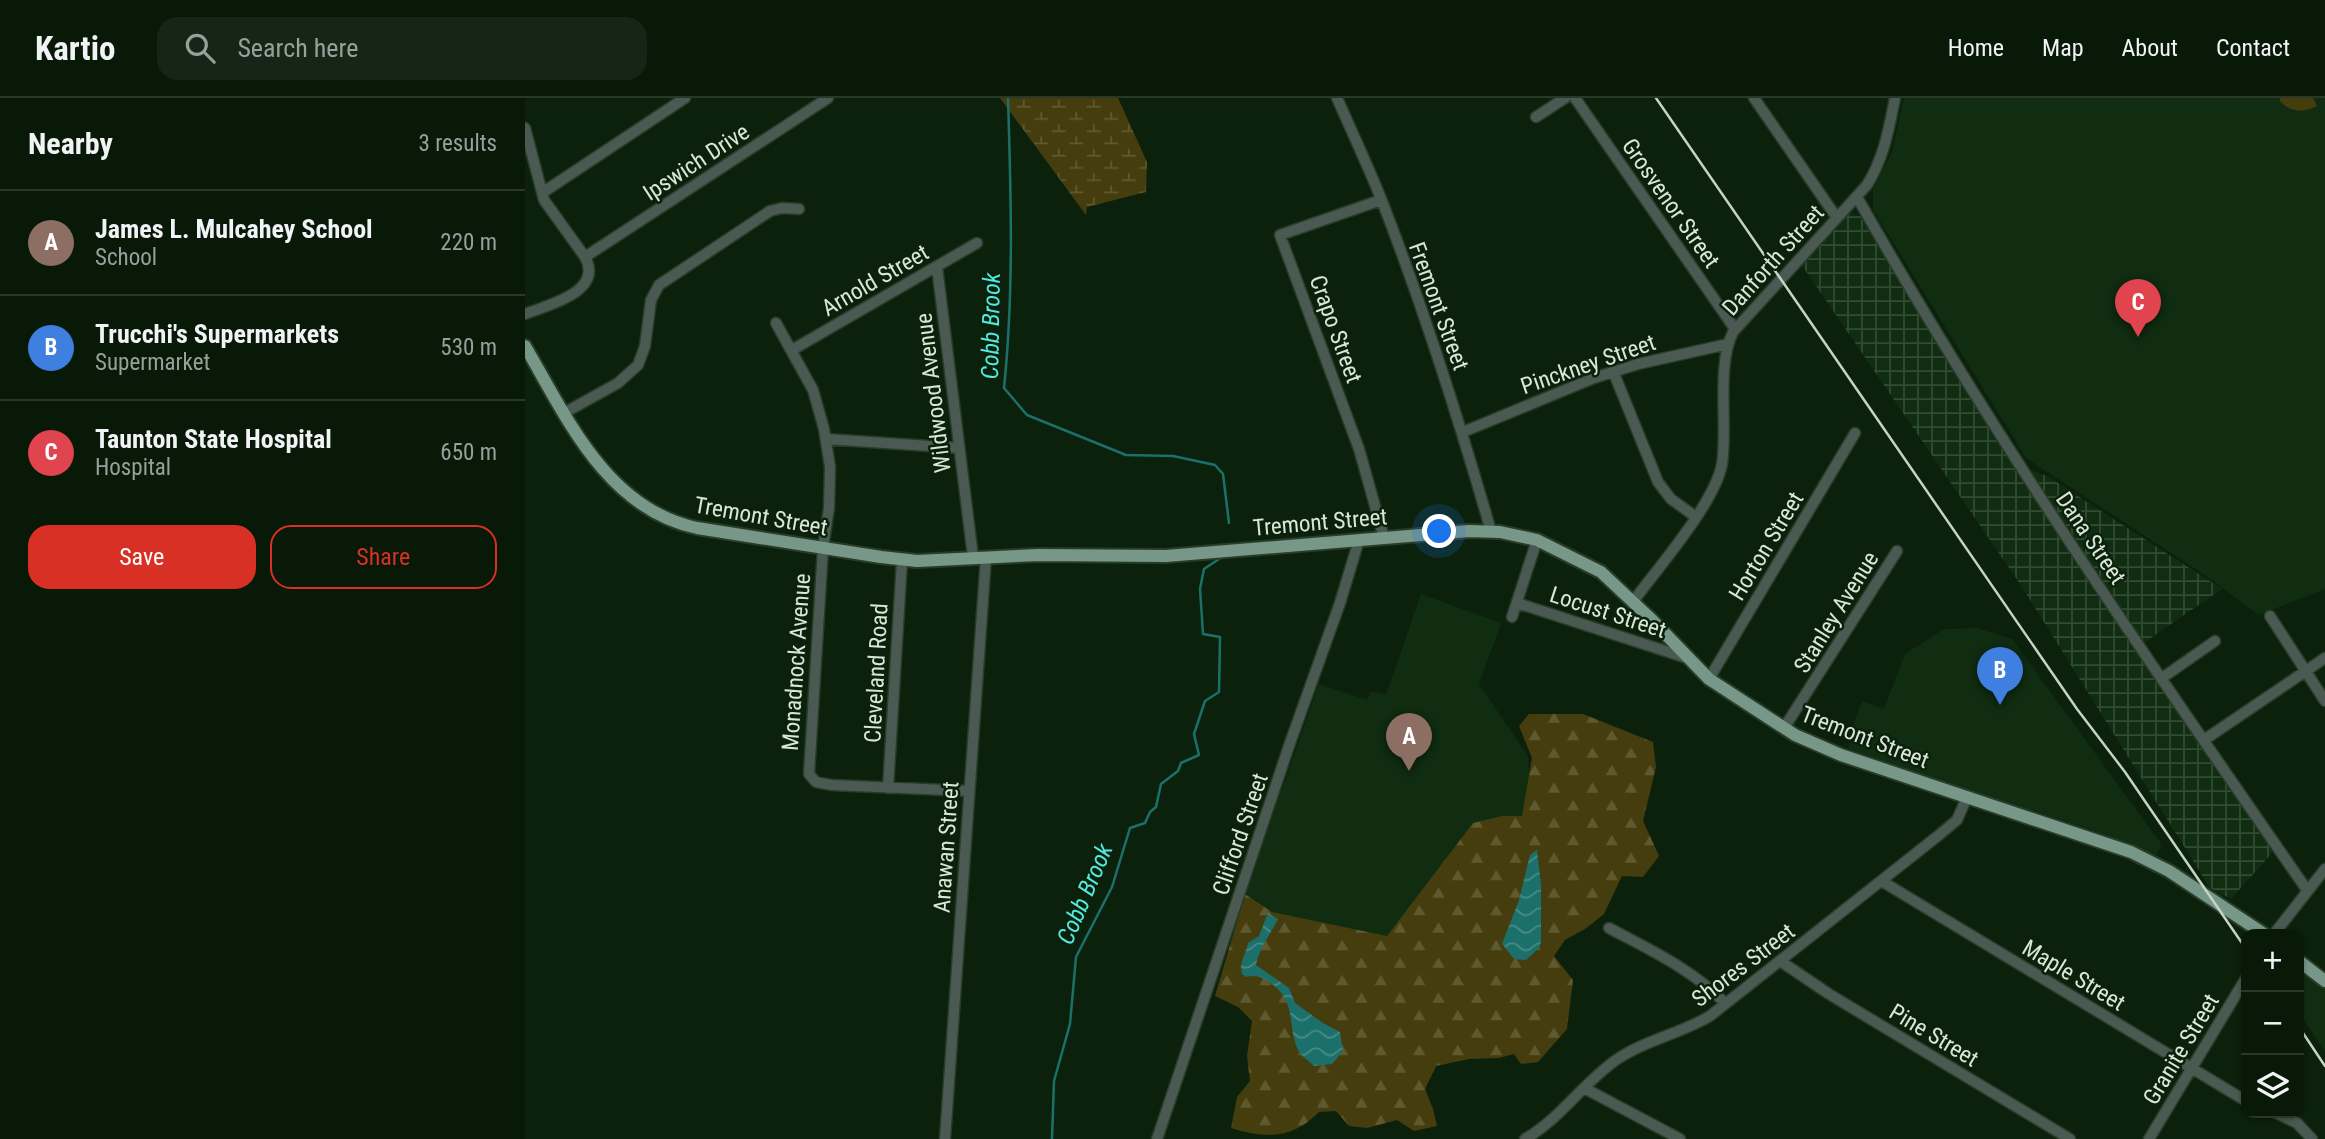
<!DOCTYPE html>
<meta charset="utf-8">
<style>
:root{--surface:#081908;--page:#162616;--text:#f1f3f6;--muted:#98a09c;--line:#293829;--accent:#d93025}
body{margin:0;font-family:"Roboto Condensed",sans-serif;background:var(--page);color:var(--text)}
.controls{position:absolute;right:21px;bottom:21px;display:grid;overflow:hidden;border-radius:14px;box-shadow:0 2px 5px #0004}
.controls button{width:63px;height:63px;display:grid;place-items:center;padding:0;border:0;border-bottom:2px solid var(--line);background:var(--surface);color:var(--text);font:35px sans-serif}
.you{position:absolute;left:915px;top:434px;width:24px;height:24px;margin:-18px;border:5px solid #fff;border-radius:50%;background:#1a73e8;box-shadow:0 0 0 10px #1a73e833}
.badge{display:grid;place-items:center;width:46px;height:46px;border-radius:50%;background:var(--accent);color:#fff;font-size:23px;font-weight:700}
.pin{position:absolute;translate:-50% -58px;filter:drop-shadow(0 2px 4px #0008)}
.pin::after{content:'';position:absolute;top:37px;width:24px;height:21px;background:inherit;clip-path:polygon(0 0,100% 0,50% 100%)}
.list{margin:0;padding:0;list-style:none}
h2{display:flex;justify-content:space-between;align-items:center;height:91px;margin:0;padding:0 28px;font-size:30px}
h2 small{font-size:23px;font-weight:400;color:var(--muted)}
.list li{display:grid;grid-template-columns:46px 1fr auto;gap:21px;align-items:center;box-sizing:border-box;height:105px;padding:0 28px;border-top:2px solid var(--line)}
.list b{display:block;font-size:26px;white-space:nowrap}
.list p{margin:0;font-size:23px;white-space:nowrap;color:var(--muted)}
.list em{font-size:23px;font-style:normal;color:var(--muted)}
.actions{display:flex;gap:14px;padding:21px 28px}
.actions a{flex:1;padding:16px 0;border:2px solid var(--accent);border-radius:21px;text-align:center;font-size:24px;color:var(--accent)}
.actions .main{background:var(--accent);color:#fff}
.icon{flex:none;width:38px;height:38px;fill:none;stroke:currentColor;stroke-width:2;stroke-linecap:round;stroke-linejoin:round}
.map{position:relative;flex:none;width:1800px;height:1041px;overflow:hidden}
header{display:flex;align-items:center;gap:42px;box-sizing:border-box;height:98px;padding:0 35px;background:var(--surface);border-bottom:2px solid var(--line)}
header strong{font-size:33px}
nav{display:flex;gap:38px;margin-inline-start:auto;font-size:24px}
.search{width:490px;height:63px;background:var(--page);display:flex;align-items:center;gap:18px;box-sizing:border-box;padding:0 24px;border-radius:21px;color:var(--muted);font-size:26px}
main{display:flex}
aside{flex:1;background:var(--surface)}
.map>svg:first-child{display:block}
.built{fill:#102c11}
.industrial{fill:url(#industrial-grid)}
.green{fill:#453d0d}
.forest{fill:url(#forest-firs)}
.wetland{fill:url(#wetland-marsh)}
.water{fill:url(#water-waves)}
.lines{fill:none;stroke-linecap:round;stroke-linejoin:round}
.stream{stroke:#1c706b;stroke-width:2.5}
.minor-casing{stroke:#283d28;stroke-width:13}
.major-casing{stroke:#283d28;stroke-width:16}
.minor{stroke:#4a5952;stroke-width:10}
.major{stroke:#779789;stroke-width:12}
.rail{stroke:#c4d3c3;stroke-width:2.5}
.labels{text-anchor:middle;stroke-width:5;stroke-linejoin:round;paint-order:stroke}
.street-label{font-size:23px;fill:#d9e7d8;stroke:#0b210b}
.water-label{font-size:24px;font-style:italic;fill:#52e9e0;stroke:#0b210b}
</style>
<header>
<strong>Kartio</strong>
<div class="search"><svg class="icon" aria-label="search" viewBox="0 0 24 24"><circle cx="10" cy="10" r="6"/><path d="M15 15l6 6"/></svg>Search here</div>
<nav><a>Home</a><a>Map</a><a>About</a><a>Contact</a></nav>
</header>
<main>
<aside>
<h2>Nearby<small>3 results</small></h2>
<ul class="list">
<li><span class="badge" style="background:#8d6e63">A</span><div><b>James L. Mulcahey School</b><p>School</p></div><em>220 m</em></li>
<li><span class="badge" style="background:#3f7fe0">B</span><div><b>Trucchi's Supermarkets</b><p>Supermarket</p></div><em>530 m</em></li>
<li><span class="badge" style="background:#e0444e">C</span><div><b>Taunton State Hospital</b><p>Hospital</p></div><em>650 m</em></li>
</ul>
<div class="actions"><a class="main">Save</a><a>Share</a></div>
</aside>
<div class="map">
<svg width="1800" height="1041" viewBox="0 0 1800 1041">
<defs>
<pattern id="industrial-grid" width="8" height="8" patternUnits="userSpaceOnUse" patternTransform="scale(1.75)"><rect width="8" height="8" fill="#102c11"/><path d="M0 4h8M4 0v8" fill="none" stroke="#324b33"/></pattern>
<pattern id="forest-firs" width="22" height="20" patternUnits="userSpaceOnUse" patternTransform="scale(1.75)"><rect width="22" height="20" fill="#453d0d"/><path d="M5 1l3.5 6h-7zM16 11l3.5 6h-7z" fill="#5f5930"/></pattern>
<pattern id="wetland-marsh" width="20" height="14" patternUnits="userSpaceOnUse" patternTransform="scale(1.75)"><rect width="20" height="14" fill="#453d0d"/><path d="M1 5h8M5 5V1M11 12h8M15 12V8" fill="none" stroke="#5f5930"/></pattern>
<pattern id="water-waves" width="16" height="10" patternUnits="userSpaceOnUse" patternTransform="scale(1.75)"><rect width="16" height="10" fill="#1c706b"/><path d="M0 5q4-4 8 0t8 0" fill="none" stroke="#478b86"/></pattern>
</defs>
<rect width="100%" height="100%" fill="#0b210b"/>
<path class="built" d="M 1379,0 L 1800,0 L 1800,491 L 1734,517 L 1681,478 L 1501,360 L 1348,112 L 1348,92 L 1367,54 Z
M 896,496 L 976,525 L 954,586 L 1003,658 L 1005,688 L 997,718 L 977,718 L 913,779 L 862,838 L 764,826 L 720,796 L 794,586 L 842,602 L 846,593 L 861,597 Z
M 1452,530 L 1487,541 L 1637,747 L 1631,757 L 1567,732 L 1323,651 L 1331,618 L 1337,603 L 1359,611 L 1380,556 L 1419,531 Z
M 1774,870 L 1800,890 L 1800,953 L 1774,915 Z"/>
<path class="industrial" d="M 1324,115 L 1335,118 L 1487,366 L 1522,378 L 1697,491 L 1611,550 L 1748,754 L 1706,801 L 1685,790 L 1497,489 L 1276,166 Z"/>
<path class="green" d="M 1755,0 L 1788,0 L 1792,8 C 1778,15 1766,15 1755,3 Z"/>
<path class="forest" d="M 1004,616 L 1058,616 L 1128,644 L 1131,669 L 1118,723 L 1134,758 L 1118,779 L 1097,778 L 1079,816 L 1060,831 L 1040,842 L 1029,858 L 1048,882 L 1042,931 L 1013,964 L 996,966 L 989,956 L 974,960 L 944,961 L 911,968 L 900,991 L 908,1011 L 912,1028 L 889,1033 L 872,1022 L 842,1030 L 824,1028 L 811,1013 L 794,1014 C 768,1041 741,1041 706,1030 L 712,999 L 725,983 L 722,958 L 727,923 L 713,909 L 690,898 L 720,796 L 747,814 L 862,838 L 948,725 L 977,718 L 997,718 L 1007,660 L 994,628 Z"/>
<path class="wetland" d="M 475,0 L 593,0 L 622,64 L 621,94 L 562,109 L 561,117 Z"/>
<path class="water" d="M 1012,752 L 1016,787 L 1016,844 L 1014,850 L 1001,862 L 989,861 L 977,846 L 994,802 L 1005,757 Z
M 743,815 L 753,821 C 745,837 734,850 731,867 L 764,890 L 770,905 L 798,925 L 815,934 L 818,953 L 807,966 L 789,968 C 784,963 776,958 773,952 C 762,928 772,904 747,886 C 739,880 731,876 721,879 L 717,876 C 714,863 721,857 723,845 L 734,838 Z"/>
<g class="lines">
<path class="stream" d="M 483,0 C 486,97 489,193 479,290 L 502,317 L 601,357 L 648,358 L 690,367 L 698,376 L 704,425
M 527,1041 L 529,983 L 545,926 L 551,859 L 587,789 L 605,730 L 620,725 L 625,714 L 631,709 L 636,686 L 653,673 L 656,665 L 674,657 L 669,636 L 680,603 L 694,594 L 695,539 L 678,536 L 675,491 L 679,471 L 694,461"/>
<g class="minor-casing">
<path id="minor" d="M 812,0 C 827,34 843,68 857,103 C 899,211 934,322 966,433
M 1050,0 L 1210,231
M 1229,0 L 1312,120
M 1011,19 L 1040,0
M 0,30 L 19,102 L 60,159 C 79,194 23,207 0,216
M 17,95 L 160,0
M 1332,99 C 1468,339 1625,566 1782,792
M 856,102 L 755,137 L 834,351 L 859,440
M 60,159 L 303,0
M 412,169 L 448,459
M 251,225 L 288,292 L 299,331 L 305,369 L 304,410 L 298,450 L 284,676 L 291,684 L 306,687 L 444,693
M 267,252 L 452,145
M 1088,273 L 1133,384 L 1146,401 L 1171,419
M 39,315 L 93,285 L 113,267 L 120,248 L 126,202 L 134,187 L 245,113 L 257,110 L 274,111
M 938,334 L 1069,280 L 1113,266 L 1203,246
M 301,341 L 434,350
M 992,505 L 1162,560
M 1107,505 C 1132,471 1190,405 1197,366 C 1203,327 1191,268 1208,234 L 1342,87 C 1359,60 1364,30 1370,0
M 1745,518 L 1800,603
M 987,519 L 1012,442
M 1637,580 L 1690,543
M 1184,581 L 1330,335
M 1259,630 L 1372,453
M 1679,642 L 1800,560
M 363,690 L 377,462
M 1358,784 L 1721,1003
M 1084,830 C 1125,852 1167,871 1200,905
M 1749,836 L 1800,771
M 1255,863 L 1304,896 L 1545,1041
M 1059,990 L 1155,1041
M 1751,1015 L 1772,1025 L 1787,1041
M 420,1041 L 461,459
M 632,1041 L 765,645 L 815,505 L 834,442
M 1000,1041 C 1035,1021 1058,985 1091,962 C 1120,942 1155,936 1185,918 L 1414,737 L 1432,722 L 1442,699
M 1624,1041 L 1721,880"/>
</g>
<g class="major-casing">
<path id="major" d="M 0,248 C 42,320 82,411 172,430 L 356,459 L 392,463 L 513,457 L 641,458 L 944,433 L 975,434 L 1012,442 L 1076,474 L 1125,520 L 1184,581 L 1270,637 L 1316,657 L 1606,754 L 1644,773 L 1739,836
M 1774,863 L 1800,883"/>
</g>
<use href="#minor" class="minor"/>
<use href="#major" class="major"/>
<path class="rail" d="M 1131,0 L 1552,611 L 1600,674 L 1721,851
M 1774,929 L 1800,968"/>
</g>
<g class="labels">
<g class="street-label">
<text transform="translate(171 64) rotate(-33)" y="8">Ipswich Drive</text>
<text transform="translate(1146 105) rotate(55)" y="8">Grosvenor Street</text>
<text transform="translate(1248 162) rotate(-48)" y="8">Danforth Street</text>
<text transform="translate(350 182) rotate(-30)" y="8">Arnold Street</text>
<text transform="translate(914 208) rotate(70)" y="8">Fremont Street</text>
<text transform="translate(811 231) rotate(70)" y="8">Crapo Street</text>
<text transform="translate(1063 266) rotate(-19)" y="8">Pinckney Street</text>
<text transform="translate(408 295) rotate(-97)" y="8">Wildwood Avenue</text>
<text transform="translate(236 418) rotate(10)" y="8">Tremont Street</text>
<text transform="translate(795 424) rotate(-5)" y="8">Tremont Street</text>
<text transform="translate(1566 440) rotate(56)" y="8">Dana Street</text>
<text transform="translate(1241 448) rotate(-59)" y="8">Horton Street</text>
<text transform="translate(1083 514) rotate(18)" y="8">Locust Street</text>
<text transform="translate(1311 514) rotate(-58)" y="8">Stanley Avenue</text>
<text transform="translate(271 564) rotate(-86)" y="8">Monadnock Avenue</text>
<text transform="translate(351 575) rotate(-87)" y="8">Cleveland Road</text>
<text transform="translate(1340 639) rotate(21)" y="8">Tremont Street</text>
<text transform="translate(715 736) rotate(-71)" y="8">Clifford Street</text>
<text transform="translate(421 749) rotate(-86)" y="8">Anawan Street</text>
<text transform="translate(1218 867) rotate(-37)" y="8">Shores Street</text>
<text transform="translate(1549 877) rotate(31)" y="8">Maple Street</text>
<text transform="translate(1409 937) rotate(31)" y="8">Pine Street</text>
<text transform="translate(1656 951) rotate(-59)" y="8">Granite Street</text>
</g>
<g class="water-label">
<text transform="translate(466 228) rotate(-89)" y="8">Cobb Brook</text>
<text transform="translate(560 796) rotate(-67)" y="8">Cobb Brook</text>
</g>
</g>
</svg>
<div class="controls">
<button>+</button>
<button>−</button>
<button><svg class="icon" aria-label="layers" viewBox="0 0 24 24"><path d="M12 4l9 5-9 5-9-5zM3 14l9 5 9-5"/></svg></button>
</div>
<div class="you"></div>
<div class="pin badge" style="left:884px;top:673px;background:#8d6e63">A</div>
<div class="pin badge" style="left:1475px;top:607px;background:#3f7fe0">B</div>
<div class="pin badge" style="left:1613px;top:239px;background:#e0444e">C</div>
</div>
</main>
